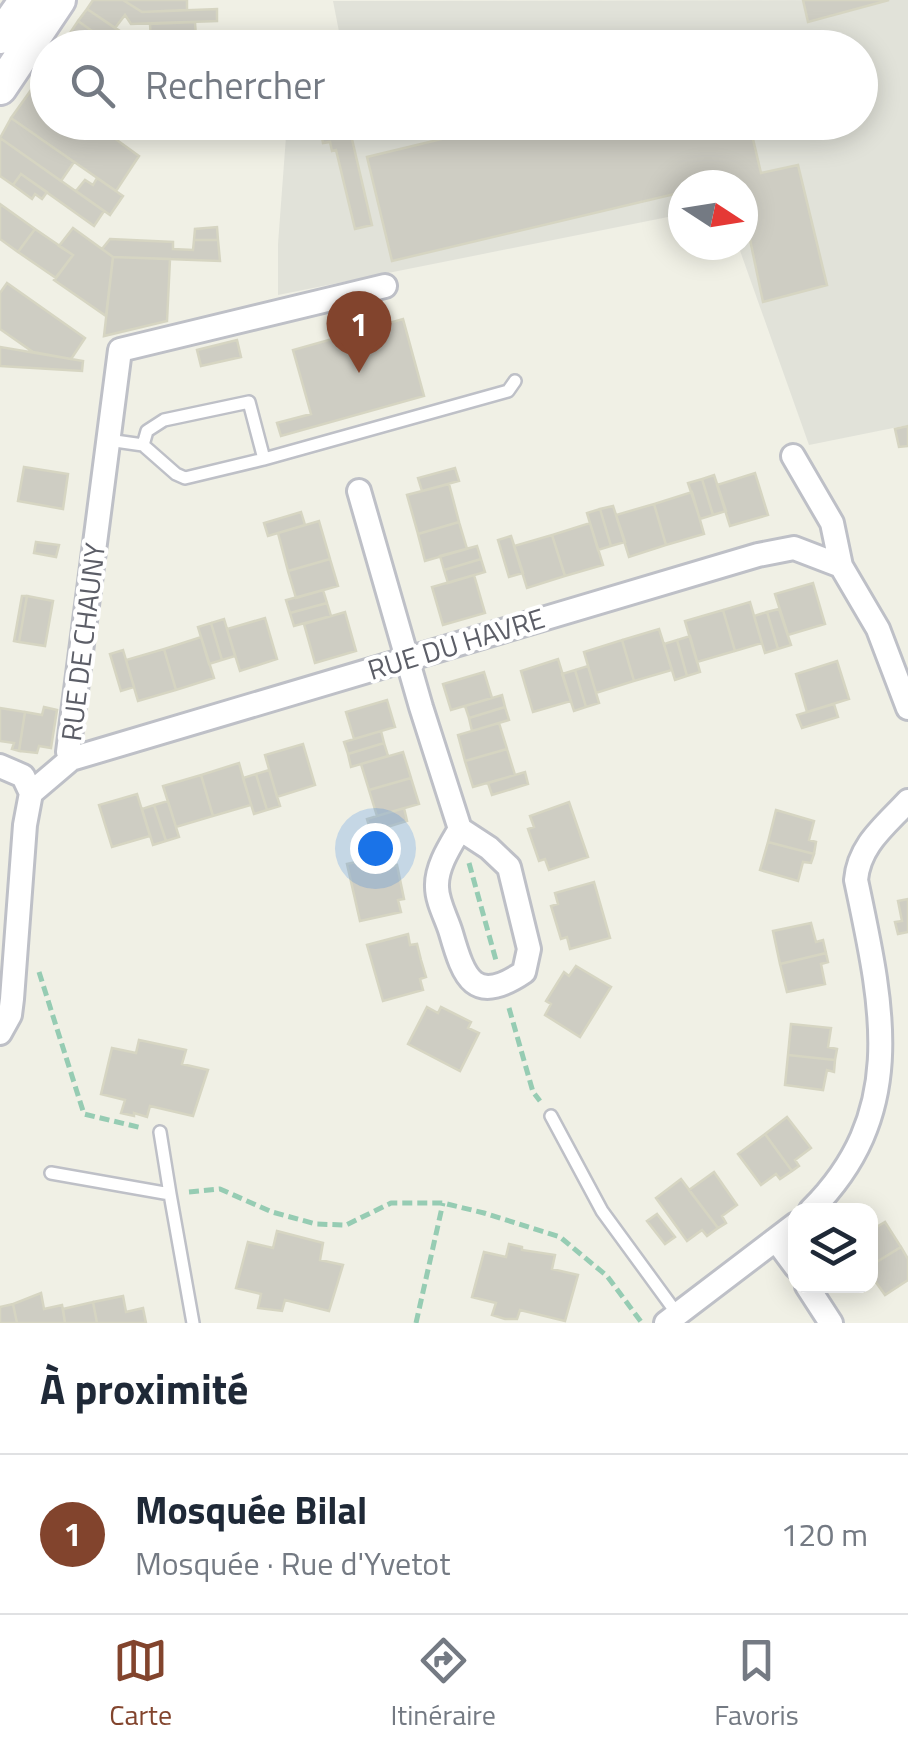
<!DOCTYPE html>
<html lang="fr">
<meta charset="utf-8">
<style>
:root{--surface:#fff;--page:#f2f2f3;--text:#1f2937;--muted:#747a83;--line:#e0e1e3;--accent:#82442d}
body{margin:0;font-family:"Titillium Web",sans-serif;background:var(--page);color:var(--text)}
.controls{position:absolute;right:30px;bottom:30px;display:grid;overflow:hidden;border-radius:20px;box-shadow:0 5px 25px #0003}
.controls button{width:90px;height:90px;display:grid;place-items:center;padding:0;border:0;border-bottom:2px solid var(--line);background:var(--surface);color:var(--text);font:50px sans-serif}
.compass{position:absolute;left:668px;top:170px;width:90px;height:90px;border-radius:50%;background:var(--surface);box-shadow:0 5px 25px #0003;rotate:102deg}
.you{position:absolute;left:375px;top:848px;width:35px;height:35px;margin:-25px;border:8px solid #fff;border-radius:50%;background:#1a73e8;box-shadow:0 0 0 15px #1a73e833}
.badge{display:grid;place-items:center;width:65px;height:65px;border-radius:50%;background:var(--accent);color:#fff;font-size:32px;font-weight:700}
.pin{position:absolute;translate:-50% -82px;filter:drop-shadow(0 2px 5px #0008)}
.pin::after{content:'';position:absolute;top:52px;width:35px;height:30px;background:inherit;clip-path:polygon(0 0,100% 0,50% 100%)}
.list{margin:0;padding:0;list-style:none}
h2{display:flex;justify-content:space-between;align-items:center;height:130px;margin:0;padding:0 40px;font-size:42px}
h2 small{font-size:32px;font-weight:400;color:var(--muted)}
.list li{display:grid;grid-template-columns:65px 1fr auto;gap:30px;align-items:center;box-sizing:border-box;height:160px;padding:0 40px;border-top:2px solid var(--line)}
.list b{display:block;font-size:38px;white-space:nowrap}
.list p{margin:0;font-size:32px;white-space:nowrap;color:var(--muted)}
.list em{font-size:32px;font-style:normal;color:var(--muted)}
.icon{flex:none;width:55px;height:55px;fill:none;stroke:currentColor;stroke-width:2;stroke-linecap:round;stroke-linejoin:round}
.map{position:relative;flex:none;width:908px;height:1323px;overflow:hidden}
.search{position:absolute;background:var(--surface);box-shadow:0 5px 25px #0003;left:30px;right:30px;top:30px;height:110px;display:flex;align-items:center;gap:25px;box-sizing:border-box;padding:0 35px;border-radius:55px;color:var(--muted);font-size:38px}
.sheet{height:290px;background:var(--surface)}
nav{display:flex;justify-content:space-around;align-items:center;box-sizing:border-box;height:140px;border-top:2px solid var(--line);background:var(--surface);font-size:28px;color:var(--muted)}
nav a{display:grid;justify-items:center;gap:5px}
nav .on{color:var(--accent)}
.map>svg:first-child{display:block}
.industrial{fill:#e1e2d9}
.building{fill:#cecdc3;stroke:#d6d5c2;stroke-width:2.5}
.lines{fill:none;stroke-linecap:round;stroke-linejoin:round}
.service-casing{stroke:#bec0c7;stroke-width:16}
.minor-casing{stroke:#bec0c7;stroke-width:28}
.secondary-casing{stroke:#c1c2cb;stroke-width:38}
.path{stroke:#96ccb3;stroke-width:5;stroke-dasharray:10 5;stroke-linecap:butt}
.service{stroke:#fff;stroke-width:11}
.minor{stroke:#fff;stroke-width:22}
.secondary{stroke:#fff;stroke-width:32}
.labels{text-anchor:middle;stroke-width:8;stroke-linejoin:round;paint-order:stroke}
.street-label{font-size:28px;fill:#5c5e67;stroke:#fff}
</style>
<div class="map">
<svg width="908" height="1323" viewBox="0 0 908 1323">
<rect width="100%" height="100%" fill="#f0f0e5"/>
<path class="industrial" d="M 908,0 L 908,425 L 809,445 L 738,245 L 743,245 L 743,185 L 683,185 L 683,214 L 278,295 L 278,244 L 287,123 L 860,122 L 860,48 L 342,47 L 333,1 Z"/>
<path class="building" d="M 93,0 L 123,0 L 142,12 L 217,9 L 217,21 L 131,24 L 125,15 L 115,28 L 87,9 Z
M 123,0 L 187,0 L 187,10 L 142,12 Z
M 803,0 L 889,0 L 808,22 Z
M 87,9 L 132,39 L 142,39 L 143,48 L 116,48 L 78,21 Z
M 78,21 L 116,48 L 79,48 L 66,39 Z
M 195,22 L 196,38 L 151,39 L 150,24 Z
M 36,83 L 48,91 L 48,122 L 92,122 L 139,156 L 116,191 L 11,118 Z
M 11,118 L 74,162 L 61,181 L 0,138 Z
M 334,122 L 348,122 L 372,225 L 355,229 L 336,150 L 332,151 L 330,142 L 323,143 L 321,132 L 335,128 Z
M 512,122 L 749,122 L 761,173 L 798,165 L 827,285 L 763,302 L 743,206 L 743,185 L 739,185 L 737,180 L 714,185 L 683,185 L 683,192 L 392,261 L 367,157 Z
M 0,138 L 104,211 L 94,226 L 21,174 L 13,185 L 0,176 Z
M 21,174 L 47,192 L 42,199 L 35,194 L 32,199 L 13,185 Z
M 97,178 L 123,196 L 110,215 L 76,191 L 85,180 L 93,185 Z
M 0,204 L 35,229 L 18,252 L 0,239 Z
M 217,227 L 218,240 L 194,240 L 195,229 Z
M 73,228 L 113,257 L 106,316 L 54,280 L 73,255 L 59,246 Z
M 35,229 L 73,255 L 56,278 L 18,252 Z
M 110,239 L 173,242 L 173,249 L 193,250 L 194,240 L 218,240 L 220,261 L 113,257 L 102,249 Z
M 113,257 L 170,259 L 167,321 L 104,336 Z
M 7,283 L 85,338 L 71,359 L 33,352 L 0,329 L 0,293 Z
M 403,319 L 424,396 L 281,436 L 277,423 L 311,414 L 293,350 Z
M 237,340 L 241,357 L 201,366 L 197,350 Z
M 0,347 L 83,361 L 82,371 L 0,366 Z
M 908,426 L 908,446 L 899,447 L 895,429 Z
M 24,467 L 68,474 L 63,509 L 18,501 Z
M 455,468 L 459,481 L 422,491 L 418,478 Z
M 755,473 L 768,515 L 730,526 L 717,485 Z
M 714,475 L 726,511 L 713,515 L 702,479 Z
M 702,479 L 713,515 L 700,519 L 688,483 Z
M 449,484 L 459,522 L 418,534 L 407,495 Z
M 692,492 L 704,534 L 666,545 L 654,504 Z
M 654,504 L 666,545 L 629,557 L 616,515 Z
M 613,506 L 625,542 L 611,546 L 600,509 Z
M 600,509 L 611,546 L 598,550 L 587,513 Z
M 301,512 L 305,525 L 268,536 L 264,523 Z
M 319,521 L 330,559 L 288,571 L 278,533 Z
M 459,522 L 467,549 L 425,561 L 418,534 Z
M 590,523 L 603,565 L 565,576 L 552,535 Z
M 552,535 L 565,576 L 527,588 L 514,546 Z
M 511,536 L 523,573 L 509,577 L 498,540 Z
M 36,542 L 59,545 L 56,557 L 34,553 Z
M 477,546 L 481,559 L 444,570 L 440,556 Z
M 330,559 L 338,586 L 296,598 L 288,571 Z
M 481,559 L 485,572 L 448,583 L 444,570 Z
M 474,575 L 485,613 L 443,625 L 432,587 Z
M 813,583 L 825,624 L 788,635 L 775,594 Z
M 323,590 L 327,603 L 290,613 L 286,600 Z
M 22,596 L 27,596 L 19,642 L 14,641 Z
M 27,596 L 53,601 L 45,646 L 19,642 Z
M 750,602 L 762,643 L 735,651 L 723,610 Z
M 327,603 L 331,616 L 294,626 L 290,613 Z
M 779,609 L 791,645 L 778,649 L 767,612 Z
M 723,610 L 735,651 L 697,662 L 685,621 Z
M 345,612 L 356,651 L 315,663 L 304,624 Z
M 767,612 L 778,649 L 765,653 L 754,616 Z
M 265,618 L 277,659 L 240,671 L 227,629 Z
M 224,619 L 235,656 L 222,660 L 211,623 Z
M 211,623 L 222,660 L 209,664 L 198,627 Z
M 659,629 L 672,670 L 634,681 L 622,640 Z
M 690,636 L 700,672 L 687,676 L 677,640 Z
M 201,637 L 214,678 L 176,690 L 164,649 Z
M 622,640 L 634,681 L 596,693 L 584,652 Z
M 677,640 L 687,676 L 675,680 L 664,644 Z
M 164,649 L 176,690 L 138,701 L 126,660 Z
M 123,650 L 134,687 L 121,691 L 110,654 Z
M 558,659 L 571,701 L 533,712 L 521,671 Z
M 837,661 L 849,699 L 807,712 L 796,674 Z
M 588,666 L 599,703 L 586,707 L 575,670 Z
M 575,670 L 586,707 L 574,711 L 562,674 Z
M 484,672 L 492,698 L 451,710 L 443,684 Z
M 502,695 L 505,707 L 469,718 L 465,706 Z
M 387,700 L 395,727 L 354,739 L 346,712 Z
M 834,704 L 838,717 L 802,728 L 797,715 Z
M 44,707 L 57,710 L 51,748 L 39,746 L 37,753 L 19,751 L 25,712 L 42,715 Z
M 505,707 L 509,720 L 472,731 L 469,718 Z
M 0,708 L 25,712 L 19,751 L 12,749 L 14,743 L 0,741 Z
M 499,723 L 507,749 L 465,761 L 458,735 Z
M 381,731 L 384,743 L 348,754 L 344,742 Z
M 384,743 L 388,756 L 351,767 L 348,754 Z
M 303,744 L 315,785 L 277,797 L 265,755 Z
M 507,749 L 515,775 L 473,787 L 465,761 Z
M 403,752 L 411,778 L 369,790 L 361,764 Z
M 239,763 L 251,805 L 213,816 L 201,775 Z
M 269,770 L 280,806 L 267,810 L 256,774 Z
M 525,772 L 528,784 L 492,795 L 488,783 Z
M 256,774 L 267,810 L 254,814 L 243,778 Z
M 201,775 L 213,816 L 176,827 L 163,786 Z
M 411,778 L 419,804 L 377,816 L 369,790 Z
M 137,794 L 150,836 L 112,847 L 99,805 Z
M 168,801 L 179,837 L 166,841 L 154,805 Z
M 569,802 L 588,857 L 549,870 L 545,859 L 539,861 L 528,829 L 534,827 L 530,816 Z
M 154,805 L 166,841 L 153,845 L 142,809 Z
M 404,808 L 407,821 L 371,832 L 367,819 Z
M 776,810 L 814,821 L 809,840 L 816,842 L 814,854 L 768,842 Z
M 768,842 L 814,854 L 811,863 L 803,862 L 798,881 L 760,870 Z
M 388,855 L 391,867 L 397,865 L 404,899 L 398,900 L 401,912 L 360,921 L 347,864 Z
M 594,882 L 610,938 L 570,949 L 567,937 L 561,939 L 551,906 L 558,904 L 555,893 Z
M 908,899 L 908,932 L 898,934 L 895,922 L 902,921 L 898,901 Z
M 811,923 L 816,942 L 823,940 L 826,953 L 780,964 L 773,931 Z
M 408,934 L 410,945 L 417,944 L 421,960 L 426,977 L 420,979 L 423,990 L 383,1001 L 367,945 Z
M 826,953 L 828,962 L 821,964 L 825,984 L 787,992 L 780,964 Z
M 576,966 L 611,987 L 580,1037 L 545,1015 L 551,1004 L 546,1001 L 564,972 L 569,976 Z
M 427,1007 L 438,1013 L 441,1007 L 471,1022 L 468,1028 L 479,1033 L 460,1071 L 408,1044 Z
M 791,1024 L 831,1028 L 828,1047 L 837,1049 L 835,1060 L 788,1055 Z
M 139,1040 L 186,1050 L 182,1064 L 208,1070 L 193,1116 L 150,1106 L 147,1117 L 134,1113 L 134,1116 L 121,1113 L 125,1100 L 101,1094 L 112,1048 L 136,1053 Z
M 788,1055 L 835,1060 L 834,1072 L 827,1070 L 823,1090 L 785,1085 Z
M 787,1117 L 811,1148 L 795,1160 L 799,1166 L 792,1171 L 765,1134 Z
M 765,1134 L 792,1171 L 780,1179 L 776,1174 L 761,1185 L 738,1154 Z
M 714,1172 L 737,1205 L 722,1216 L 726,1223 L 718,1228 L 689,1190 Z
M 681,1179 L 718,1228 L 707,1236 L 702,1230 L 687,1241 L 656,1198 Z
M 657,1214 L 675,1237 L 665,1244 L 647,1221 Z
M 885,1222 L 901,1247 L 870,1266 L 870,1231 Z
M 277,1231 L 323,1243 L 320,1260 L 343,1265 L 329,1311 L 285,1300 L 282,1311 L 258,1308 L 261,1294 L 236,1288 L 248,1242 L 273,1248 Z
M 509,1244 L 522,1247 L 522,1250 L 555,1255 L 552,1269 L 578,1275 L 565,1321 L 520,1310 L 517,1319 L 505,1319 L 492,1315 L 496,1303 L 472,1297 L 484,1252 L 506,1257 Z
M 901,1247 L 908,1259 L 908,1280 L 885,1295 L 873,1278 L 870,1279 L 870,1266 Z
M 41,1293 L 44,1309 L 62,1305 L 65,1323 L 17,1323 L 13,1304 Z
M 123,1296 L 126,1312 L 143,1308 L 146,1323 L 97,1323 L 93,1302 Z
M 93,1302 L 97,1323 L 65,1323 L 63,1309 Z
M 13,1304 L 17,1323 L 0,1323 L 0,1307 Z"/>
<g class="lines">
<g class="service-casing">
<path id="service" d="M 108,440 L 143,445 L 176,474 L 185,478 L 264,459 L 249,402 L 164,420 L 147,431 L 143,445
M 264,459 L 508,391 L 515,381
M 551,1116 L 602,1211 L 678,1315
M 160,1132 L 170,1194
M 51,1173 L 170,1194 L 193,1323"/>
</g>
<g class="minor-casing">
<path id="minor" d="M 793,456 L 832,523 L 841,566 L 878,629 L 908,708
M 359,491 L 421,707 L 460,829 L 489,848 L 509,867 L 529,949 L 524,972 C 474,1006 464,978 451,933 C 447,919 437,902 437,887 C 436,867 450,846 460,829
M 71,759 L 758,555 L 794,548 L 841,566
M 0,766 L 23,776 L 31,793
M 0,1033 L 10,1015 L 12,999 L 25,825 L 31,793 L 71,759 L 68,752 L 120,350 L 385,286
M 811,1210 C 908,1113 883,1008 856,880 C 859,845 885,826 908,801
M 776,1240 L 796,1267
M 807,1286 L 831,1323
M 666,1323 L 796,1224"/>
</g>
<g class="secondary-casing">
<path id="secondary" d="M 0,37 L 26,0
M 0,88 L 59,0"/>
</g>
<path class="path" d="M 469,863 L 497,964
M 39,972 L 84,1114 L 142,1128
M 509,1008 L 533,1092 L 540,1101
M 189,1192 L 220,1189 L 272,1212 L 316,1224 L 346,1225 L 391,1203 L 443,1203 L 484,1213 L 560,1237 L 607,1276 L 642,1323
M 416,1323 L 443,1203"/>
<use href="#service" class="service"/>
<use href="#minor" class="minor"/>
<use href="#secondary" class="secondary"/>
</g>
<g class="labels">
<g class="street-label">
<text transform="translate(83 642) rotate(-83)" y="10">RUE DE CHAUNY</text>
<text transform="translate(456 644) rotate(-17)" y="10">RUE DU HAVRE</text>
</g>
</g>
</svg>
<div class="controls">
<button><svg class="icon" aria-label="layers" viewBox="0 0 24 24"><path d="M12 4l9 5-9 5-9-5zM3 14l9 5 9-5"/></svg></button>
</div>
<svg class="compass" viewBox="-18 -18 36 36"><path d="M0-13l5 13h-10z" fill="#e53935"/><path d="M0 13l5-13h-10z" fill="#747a83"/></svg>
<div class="you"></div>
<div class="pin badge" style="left:359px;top:373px">1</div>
<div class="search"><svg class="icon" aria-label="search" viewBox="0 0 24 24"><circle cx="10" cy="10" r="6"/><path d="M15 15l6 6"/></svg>Rechercher</div>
</div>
<section class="sheet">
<h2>À proximité<small></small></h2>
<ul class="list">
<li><span class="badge">1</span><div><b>Mosquée Bilal</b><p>Mosquée · Rue d'Yvetot</p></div><em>120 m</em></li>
</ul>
</section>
<nav>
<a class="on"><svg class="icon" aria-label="map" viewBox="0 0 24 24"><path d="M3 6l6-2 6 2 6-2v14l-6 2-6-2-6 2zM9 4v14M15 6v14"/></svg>Carte</a>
<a><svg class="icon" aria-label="directions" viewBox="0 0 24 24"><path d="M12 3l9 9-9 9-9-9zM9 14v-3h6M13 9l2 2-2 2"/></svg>Itinéraire</a>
<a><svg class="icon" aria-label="saved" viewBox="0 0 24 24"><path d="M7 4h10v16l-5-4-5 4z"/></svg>Favoris</a>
</nav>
